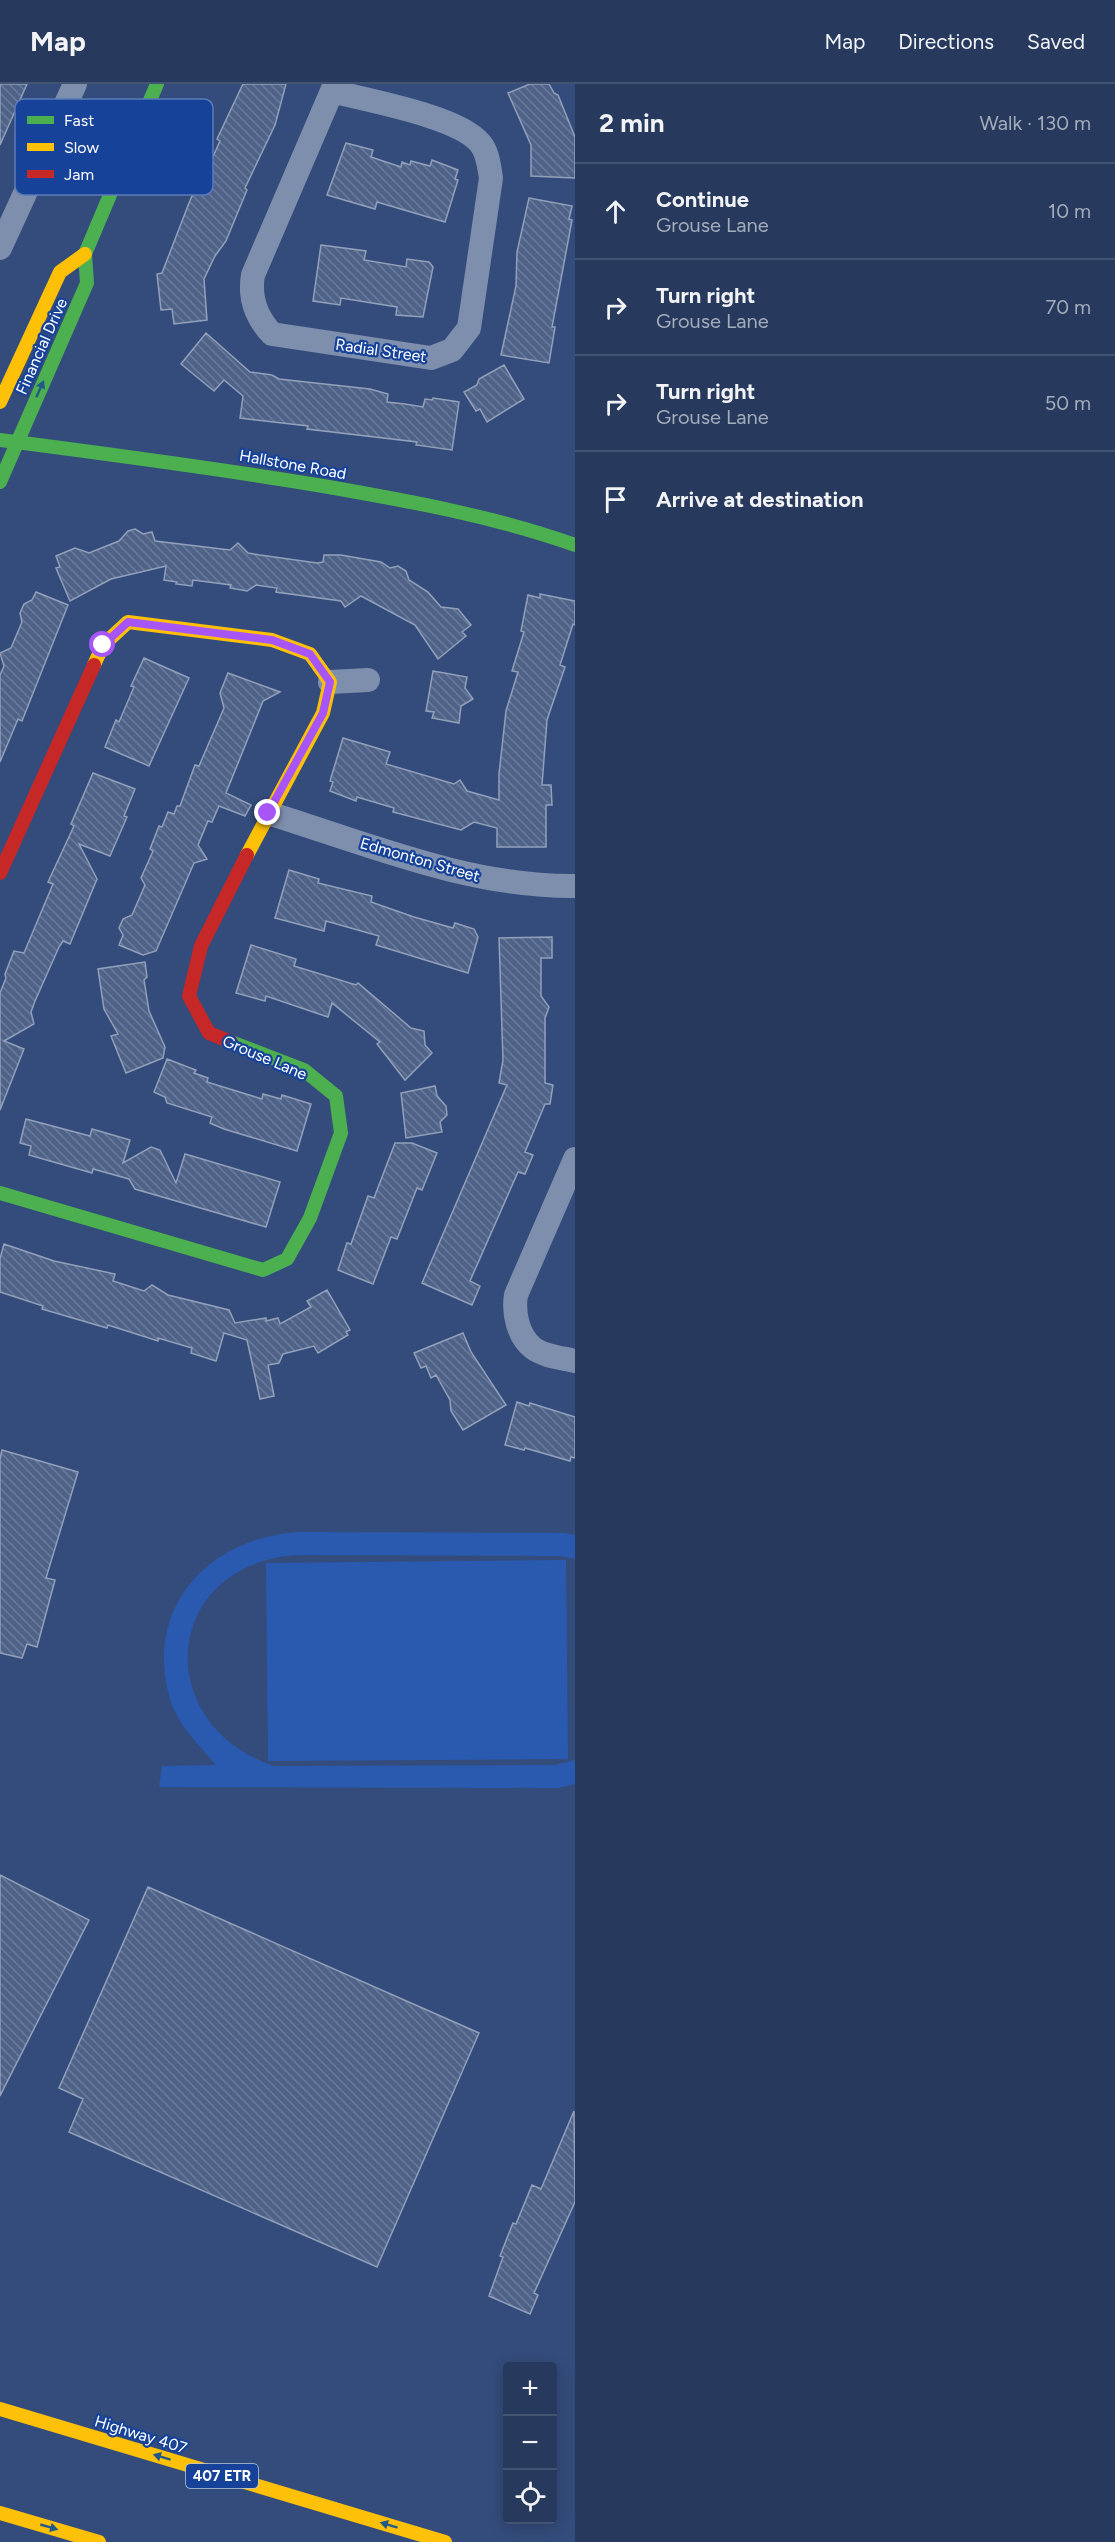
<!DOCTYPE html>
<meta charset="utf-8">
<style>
:root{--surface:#27395c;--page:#334465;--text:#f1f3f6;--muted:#a4acbb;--line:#435372}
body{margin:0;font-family:Figtree,sans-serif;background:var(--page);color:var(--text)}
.controls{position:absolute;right:18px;bottom:18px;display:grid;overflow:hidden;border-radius:6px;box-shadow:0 3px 15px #0003}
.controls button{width:54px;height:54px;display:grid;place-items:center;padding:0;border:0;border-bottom:2px solid var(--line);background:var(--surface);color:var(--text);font:30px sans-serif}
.stop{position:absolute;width:18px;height:18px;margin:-14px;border:4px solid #a855f7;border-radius:50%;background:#fff}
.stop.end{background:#a855f7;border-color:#fff;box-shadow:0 2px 6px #0008}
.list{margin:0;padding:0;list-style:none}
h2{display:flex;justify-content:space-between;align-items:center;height:78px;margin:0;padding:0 24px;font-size:26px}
h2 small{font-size:20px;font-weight:400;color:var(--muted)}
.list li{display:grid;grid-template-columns:39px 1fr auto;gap:18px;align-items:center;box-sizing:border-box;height:96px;padding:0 24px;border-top:2px solid var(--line)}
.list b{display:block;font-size:22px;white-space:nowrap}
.list p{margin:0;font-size:20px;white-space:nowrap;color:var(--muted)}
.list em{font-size:20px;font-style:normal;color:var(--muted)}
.icon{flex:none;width:33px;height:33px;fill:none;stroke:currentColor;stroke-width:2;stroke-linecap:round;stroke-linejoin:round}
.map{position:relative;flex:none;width:575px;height:2458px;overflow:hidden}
header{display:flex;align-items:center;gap:36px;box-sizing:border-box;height:84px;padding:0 30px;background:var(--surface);border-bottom:2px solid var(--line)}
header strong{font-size:28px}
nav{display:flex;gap:33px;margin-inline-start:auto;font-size:21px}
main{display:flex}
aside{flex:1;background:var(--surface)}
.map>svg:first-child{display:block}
.pitch{fill:#2a5aaf}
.building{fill:url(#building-back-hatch);stroke:#93a0ba;stroke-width:1.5}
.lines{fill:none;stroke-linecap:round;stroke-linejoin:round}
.street{stroke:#7e8ead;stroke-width:24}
.fast{stroke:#4caf50;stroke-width:14}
.slow{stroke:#ffc107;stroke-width:14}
.jam{stroke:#c62828;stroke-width:14}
.oneway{fill:#21598a}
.route{stroke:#a855f7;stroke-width:8}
.labels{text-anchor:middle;stroke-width:4.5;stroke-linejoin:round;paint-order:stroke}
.shield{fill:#164399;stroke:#b9c7e0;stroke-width:1.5}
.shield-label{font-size:15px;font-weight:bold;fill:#fff}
.street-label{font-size:16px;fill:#fff;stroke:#164399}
.key{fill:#164399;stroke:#5c7bb8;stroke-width:1.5}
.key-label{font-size:16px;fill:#fff}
</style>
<header>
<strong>Map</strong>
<nav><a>Map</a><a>Directions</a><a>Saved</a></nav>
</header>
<main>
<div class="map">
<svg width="575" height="2458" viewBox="0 0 575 2458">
<defs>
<pattern id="building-back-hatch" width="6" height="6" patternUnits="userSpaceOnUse" patternTransform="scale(1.5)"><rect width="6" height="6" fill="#4f6389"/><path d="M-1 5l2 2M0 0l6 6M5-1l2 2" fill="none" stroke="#697a9b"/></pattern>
</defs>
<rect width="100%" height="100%" fill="#344c7b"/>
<path class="pitch" d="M 298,1448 L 564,1449 L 575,1451 L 575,1475 L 561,1472 L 299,1471 C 163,1478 148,1639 274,1682 L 555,1681 L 575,1676 L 575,1700 L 558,1704 L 159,1703 L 162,1682 L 216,1681 C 200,1662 179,1642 171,1618 C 142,1525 207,1454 298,1448 Z
M 566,1476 L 568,1675 L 268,1677 L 266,1479 Z"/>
<path class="building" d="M 0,0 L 27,0 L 0,61 Z
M 243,0 L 286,0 L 275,41 L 245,104 L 247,106 L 226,157 L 215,172 L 204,195 L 207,236 L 174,240 L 172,225 L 161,226 L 157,190 L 162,189 L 189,119 L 204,84 L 207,86 L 220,57 L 217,55 Z
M 530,0 L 549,0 L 554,9 L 558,11 L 575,53 L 575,94 L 531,92 L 531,61 L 508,9 Z
M 346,59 L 373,66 L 371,73 L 401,83 L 402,78 L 410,81 L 411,77 L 430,82 L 432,76 L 458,86 L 455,95 L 458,96 L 445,138 L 377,118 L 375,125 L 327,111 Z
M 529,114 L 572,122 L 569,135 L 572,136 L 552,243 L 555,243 L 549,279 L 501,271 L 516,202 L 517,168 Z
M 321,161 L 366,167 L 364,176 L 406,183 L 407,175 L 429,178 L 433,183 L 423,233 L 396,231 L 397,223 L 341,214 L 340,221 L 313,217 Z
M 206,249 L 250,288 L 272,291 L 279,295 L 370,305 L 388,310 L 387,318 L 405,320 L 423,323 L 425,315 L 432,316 L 433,314 L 459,318 L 452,366 L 416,361 L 417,358 L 307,345 L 308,342 L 240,334 L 243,312 L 224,296 L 214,307 L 181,280 Z
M 504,281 L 524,315 L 487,338 L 480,325 L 476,327 L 464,308 L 477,301 L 479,295 Z
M 135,445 L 143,450 L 152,448 L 155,457 L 230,466 L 238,459 L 248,469 L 260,471 L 317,479 L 323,478 L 324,471 L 341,471 L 381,478 L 390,484 L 398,482 L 406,487 L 409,496 L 428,508 L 441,523 L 458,525 L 471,541 L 462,548 L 466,552 L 438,575 L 415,541 L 361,512 L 345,523 L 341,517 L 276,508 L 277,504 L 256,501 L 247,507 L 230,504 L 231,501 L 193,496 L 192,502 L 176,500 L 177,498 L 164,496 L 166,482 L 111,495 L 70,517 L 56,484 L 60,483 L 56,472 L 75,464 L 89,469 L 119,457 L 128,447 Z
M 36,508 L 68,521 L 22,637 L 18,635 L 0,678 L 0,591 L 4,582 L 0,569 L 11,564 L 22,538 L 20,529 L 24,520 L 32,516 Z
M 540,510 L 575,517 L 575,541 L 573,540 L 560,581 L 565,583 L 547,636 L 542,701 L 551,701 L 552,721 L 546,721 L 546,763 L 497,763 L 497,744 L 474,738 L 461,746 L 393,728 L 394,724 L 357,713 L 356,717 L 330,707 L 333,698 L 330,697 L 343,654 L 390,668 L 386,680 L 454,700 L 460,696 L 467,707 L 499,716 L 499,690 L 506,627 L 518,588 L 512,587 L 524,548 L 521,547 L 528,511 L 540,514 Z
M 144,574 L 189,594 L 149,682 L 105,663 L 116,636 L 119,638 L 134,603 L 131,602 Z
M 433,587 L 467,593 L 465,604 L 473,615 L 461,622 L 459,639 L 432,634 L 434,628 L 426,627 Z
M 228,589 L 280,608 L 263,617 L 226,709 L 251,721 L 245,732 L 219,722 L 212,738 L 208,737 L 198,761 L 207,775 L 194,779 L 156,867 L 143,871 L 119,861 L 123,851 L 119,844 L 123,835 L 132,831 L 145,801 L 141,794 L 153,767 L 150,765 L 159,742 L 162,743 L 168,728 L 174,730 L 177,722 L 180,722 L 195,681 L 199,682 L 224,624 L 220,609 Z
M 93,689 L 135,705 L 124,732 L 127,733 L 110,772 L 79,760 L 97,795 L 70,860 L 63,857 L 59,863 L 35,917 L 31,928 L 34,940 L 4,957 L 24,965 L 0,1026 L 0,909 L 6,894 L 5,890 L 14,867 L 24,869 L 53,800 L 48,798 L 74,742 L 71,740 Z
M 289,786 L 319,795 L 318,799 L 372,812 L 371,818 L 414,833 L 453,844 L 455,839 L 474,845 L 478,853 L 468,889 L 376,861 L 379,852 L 326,837 L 324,847 L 275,834 Z
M 552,853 L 552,874 L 541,874 L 541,912 L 549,923 L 545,934 L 545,999 L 553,1001 L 550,1020 L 545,1020 L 525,1068 L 533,1071 L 525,1090 L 518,1088 L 470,1197 L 480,1202 L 472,1221 L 422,1199 L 507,1001 L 499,999 L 503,976 L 499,854 Z
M 251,861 L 296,875 L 294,882 L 356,901 L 358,899 L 411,944 L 424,947 L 425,961 L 432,969 L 405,996 L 377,960 L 380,958 L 332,919 L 328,933 L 266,912 L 265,917 L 236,909 Z
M 145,878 L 147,893 L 144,896 L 149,927 L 165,963 L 163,974 L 126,989 L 111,952 L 118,950 L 104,925 L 98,885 Z
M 167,975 L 196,986 L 194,989 L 208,994 L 207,998 L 262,1015 L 263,1010 L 281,1015 L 282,1011 L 311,1020 L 297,1067 L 224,1045 L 210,1039 L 212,1033 L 167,1019 L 165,1013 L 154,1008 Z
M 435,1002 L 437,1012 L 446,1022 L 447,1031 L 440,1038 L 442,1048 L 406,1054 L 401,1009 Z
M 26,1035 L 90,1052 L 92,1045 L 130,1056 L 123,1079 L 151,1063 L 160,1066 L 176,1099 L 185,1070 L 280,1098 L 266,1143 L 135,1105 L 129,1095 L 93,1085 L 92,1089 L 29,1071 L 31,1062 L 20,1059 Z
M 395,1059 L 412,1059 L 437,1069 L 422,1106 L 417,1104 L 397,1155 L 391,1153 L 373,1200 L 338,1186 L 347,1159 L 351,1160 L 368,1112 L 374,1114 Z
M 4,1160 L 54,1177 L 115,1190 L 113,1197 L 144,1207 L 152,1201 L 168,1211 L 229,1226 L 235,1239 L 266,1234 L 266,1237 L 278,1234 L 280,1240 L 311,1223 L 307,1217 L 327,1206 L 350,1246 L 346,1248 L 348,1251 L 318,1269 L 314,1262 L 283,1270 L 279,1279 L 268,1281 L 274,1312 L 260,1315 L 247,1256 L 224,1249 L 216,1277 L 191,1269 L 192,1264 L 158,1254 L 158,1257 L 108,1241 L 107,1244 L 42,1225 L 43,1222 L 0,1208 L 0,1175 Z
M 463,1249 L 471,1268 L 506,1321 L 463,1346 L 451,1327 L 450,1316 L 436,1291 L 431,1294 L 426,1282 L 421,1284 L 414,1269 Z
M 517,1318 L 529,1322 L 530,1319 L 575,1333 L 575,1374 L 571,1373 L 570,1377 L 525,1364 L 524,1366 L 505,1361 Z
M 2,1366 L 78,1388 L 46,1494 L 55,1496 L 37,1563 L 27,1560 L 22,1574 L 0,1569 L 0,1375 Z
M 0,1791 L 89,1836 L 0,2012 Z
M 148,1803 L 479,1949 L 377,2183 L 69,2048 L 83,2015 L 59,2004 Z
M 574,2027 L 575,2118 L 534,2209 L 538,2211 L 530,2230 L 489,2212 L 503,2173 L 500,2172 L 513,2139 L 516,2140 L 532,2101 L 541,2105 Z"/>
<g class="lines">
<path class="street" d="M 332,7 C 368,17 458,32 480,59 C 488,68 489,82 491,94 L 469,244 L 452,266 L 431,274 L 272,250 C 256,233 249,214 253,191 L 332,7 L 335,0
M 0,164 L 75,0
M 330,598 L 368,596
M 268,729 C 368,760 469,803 575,802
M 575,1075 L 516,1211 C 513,1229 518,1252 533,1264 C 543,1272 563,1274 575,1277"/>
<path class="fast" d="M 0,356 C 108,370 216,384 323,402 C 409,417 493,432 575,461
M 0,398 L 87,199 L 85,170 L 157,0
M 0,1109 L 263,1186 L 287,1175 L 310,1134 L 341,1049 L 336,1012 L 304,986 L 231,958"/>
<path class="slow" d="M 0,318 L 60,188 L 85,170
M 94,581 L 103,561 L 128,538 L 272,556 L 310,570 L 330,598 L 323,629 L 247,771
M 0,2325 L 445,2458
M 0,2429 L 99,2458"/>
<path class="jam" d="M 0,789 L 94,581
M 231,958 L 209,949 L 189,912 L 201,862 L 247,771"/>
</g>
<defs><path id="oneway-solid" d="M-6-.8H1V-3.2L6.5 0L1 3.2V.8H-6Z" transform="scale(1.5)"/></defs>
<g class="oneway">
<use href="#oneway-solid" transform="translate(40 305) rotate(-66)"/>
<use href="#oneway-solid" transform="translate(162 2373) rotate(-163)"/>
<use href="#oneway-solid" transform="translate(389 2441) rotate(-163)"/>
<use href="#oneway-solid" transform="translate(49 2443) rotate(16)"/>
</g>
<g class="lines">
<path class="route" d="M 103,561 L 128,538 L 272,556 L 310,570 L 330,598 L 323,629 L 268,729"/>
</g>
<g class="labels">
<rect class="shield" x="186" y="2380" width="72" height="24" rx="4.5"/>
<g class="shield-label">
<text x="222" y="2397">407 ETR</text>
</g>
<g class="street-label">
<text transform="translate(41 262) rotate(-66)" y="6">Financial Drive</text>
<text transform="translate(381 266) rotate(8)" y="6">Radial Street</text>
<text transform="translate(293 380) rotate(10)" y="6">Hallstone Road</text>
<text transform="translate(420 775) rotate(16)" y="6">Edmonton Street</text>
<text transform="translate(265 973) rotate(23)" y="6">Grouse Lane</text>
<text transform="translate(141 2350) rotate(17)" y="6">Highway 407</text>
</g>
</g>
<rect x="15" y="15" width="198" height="96" rx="9" class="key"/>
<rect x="27" y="32" width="27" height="8" fill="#4caf50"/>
<rect x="27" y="59" width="27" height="8" fill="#ffc107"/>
<rect x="27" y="86" width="27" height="8" fill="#c62828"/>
<g class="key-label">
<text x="64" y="42">Fast</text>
<text x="64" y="69">Slow</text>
<text x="64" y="96">Jam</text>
</g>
</svg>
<div class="controls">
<button>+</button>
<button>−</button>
<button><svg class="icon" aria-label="locate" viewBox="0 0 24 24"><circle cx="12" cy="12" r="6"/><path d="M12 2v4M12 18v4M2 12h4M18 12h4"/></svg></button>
</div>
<div class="stop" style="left:103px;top:561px"></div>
<div class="stop end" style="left:268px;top:729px"></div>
</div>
<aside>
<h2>2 min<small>Walk · 130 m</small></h2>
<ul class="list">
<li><svg class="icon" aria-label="ahead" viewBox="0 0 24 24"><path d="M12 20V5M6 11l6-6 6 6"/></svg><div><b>Continue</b><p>Grouse Lane</p></div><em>10 m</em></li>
<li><svg class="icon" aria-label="right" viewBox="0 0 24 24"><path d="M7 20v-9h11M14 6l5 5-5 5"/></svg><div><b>Turn right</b><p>Grouse Lane</p></div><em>70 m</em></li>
<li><svg class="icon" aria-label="right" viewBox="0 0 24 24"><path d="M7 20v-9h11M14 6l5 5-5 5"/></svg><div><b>Turn right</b><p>Grouse Lane</p></div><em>50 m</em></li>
<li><svg class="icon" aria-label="arrive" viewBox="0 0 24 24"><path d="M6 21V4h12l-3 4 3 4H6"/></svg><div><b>Arrive at destination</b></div></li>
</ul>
</aside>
</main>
